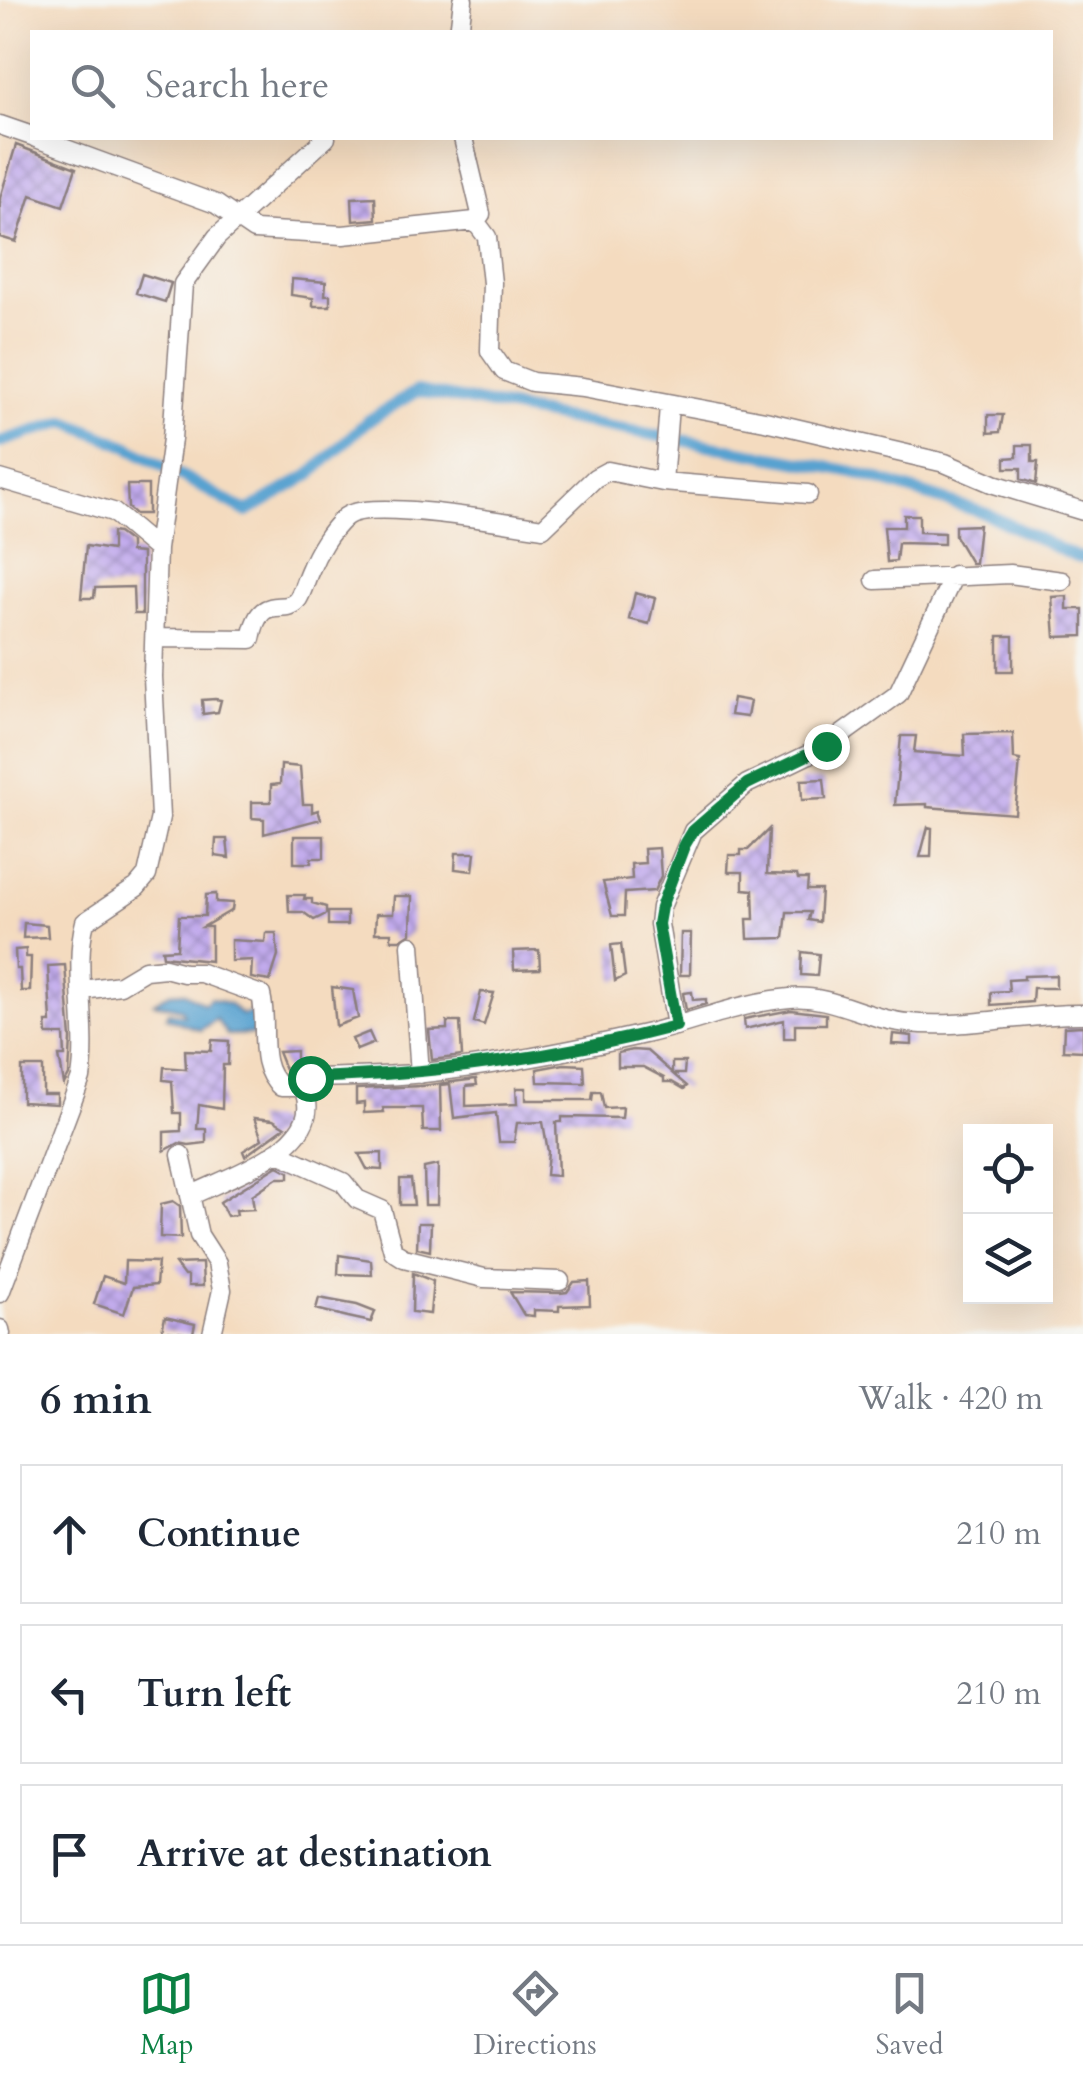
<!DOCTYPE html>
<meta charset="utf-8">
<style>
:root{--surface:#fff;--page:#f2f2f3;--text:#1f2937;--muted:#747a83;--line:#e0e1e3;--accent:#0b8043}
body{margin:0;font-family:Cardo,serif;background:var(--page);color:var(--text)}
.controls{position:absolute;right:30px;bottom:30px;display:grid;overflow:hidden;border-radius:0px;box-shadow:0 10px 40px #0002}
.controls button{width:90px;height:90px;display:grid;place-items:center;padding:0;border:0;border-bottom:2px solid var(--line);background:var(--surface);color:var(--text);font:50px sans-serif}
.stop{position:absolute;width:30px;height:30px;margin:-22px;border:8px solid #0b8043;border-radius:50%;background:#fff}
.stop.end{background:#0b8043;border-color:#fff;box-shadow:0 2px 10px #0008}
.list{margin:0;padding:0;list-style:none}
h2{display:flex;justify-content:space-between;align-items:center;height:130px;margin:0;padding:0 40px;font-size:42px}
h2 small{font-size:32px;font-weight:400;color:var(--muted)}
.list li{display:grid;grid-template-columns:65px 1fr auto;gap:30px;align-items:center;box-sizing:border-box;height:140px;margin:0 20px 20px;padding:0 20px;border:2px solid var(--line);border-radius:0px}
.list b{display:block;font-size:38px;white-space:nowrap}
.list em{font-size:32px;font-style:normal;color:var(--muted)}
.icon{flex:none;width:55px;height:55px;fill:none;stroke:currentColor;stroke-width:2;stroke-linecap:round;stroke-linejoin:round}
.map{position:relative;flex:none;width:1083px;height:1334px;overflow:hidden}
.search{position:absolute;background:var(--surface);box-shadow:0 10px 40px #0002;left:30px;right:30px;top:30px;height:110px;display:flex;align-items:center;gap:25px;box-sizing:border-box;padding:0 35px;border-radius:0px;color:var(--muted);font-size:38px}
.sheet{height:610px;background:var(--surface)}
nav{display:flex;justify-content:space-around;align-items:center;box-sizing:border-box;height:140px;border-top:2px solid var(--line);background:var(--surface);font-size:28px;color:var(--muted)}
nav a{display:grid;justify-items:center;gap:5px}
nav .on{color:var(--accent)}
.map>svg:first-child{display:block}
.water{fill:#59a2d0;stroke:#3e6286;stroke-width:2.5}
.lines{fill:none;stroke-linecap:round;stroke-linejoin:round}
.canal{stroke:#59a2d0;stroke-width:12}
.building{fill:url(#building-cross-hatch)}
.minor-casing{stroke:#8b7e7d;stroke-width:21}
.minor{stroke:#fff;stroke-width:18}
.route{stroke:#0b8043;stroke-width:12}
</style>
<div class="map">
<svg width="1083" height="1334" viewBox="0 0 1083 1334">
<defs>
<pattern id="building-cross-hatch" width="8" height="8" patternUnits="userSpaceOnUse" patternTransform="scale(2.5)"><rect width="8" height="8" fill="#c2abed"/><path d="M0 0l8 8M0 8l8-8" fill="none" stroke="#9d8bc1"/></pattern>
</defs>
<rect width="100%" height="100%" fill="#f6f6f2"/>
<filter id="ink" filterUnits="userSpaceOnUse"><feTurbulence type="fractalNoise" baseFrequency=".01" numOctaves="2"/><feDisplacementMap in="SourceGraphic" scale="20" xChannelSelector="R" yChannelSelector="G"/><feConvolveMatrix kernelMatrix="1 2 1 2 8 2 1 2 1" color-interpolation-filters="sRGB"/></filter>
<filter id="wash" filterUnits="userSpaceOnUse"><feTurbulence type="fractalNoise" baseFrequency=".0048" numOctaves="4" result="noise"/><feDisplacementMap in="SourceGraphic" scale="40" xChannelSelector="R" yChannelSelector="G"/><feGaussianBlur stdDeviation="2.25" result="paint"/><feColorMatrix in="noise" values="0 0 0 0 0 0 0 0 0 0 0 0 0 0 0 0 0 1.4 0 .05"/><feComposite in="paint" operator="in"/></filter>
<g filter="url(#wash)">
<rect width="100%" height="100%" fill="#f4dbbf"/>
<path class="water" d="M 183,992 L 205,1004 L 210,998 L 230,1004 L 242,1015 L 253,1012 L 264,1019 L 255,1034 L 227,1035 L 216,1019 L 200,1030 L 166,1017 L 168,1012 L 184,1015 L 182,1009 L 154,1003 L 170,993 Z"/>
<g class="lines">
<path class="canal" d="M 0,442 L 66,421 L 127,446 L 247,512 L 311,474 L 366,422 L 417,391 L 854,472 L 987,514 L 1076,557 L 1083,558"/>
</g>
<g id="blocks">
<path class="building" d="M 16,145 L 76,168 L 63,206 L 31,195 L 16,242 L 0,237 L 0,198 Z
M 375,197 L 376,219 L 353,221 L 352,198 Z
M 142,274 L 171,283 L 165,302 L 136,293 Z
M 292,279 L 326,282 L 325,295 L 330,295 L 330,306 L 313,306 L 313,298 L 291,295 Z
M 988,415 L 1003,415 L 1000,432 L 988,433 Z
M 1017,445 L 1032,445 L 1032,462 L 1038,462 L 1036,484 L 1021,479 L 1021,468 L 1005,468 L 1005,458 L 1017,457 Z
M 127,485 L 148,485 L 148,514 L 135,514 L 128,508 Z
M 904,515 L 919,515 L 919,532 L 944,533 L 944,544 L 898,543 L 896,561 L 887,562 L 884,527 L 904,527 Z
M 979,525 L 975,563 L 971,563 L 955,536 L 955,526 Z
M 112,532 L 118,533 L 130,542 L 130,552 L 142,553 L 142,614 L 134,614 L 133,587 L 95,588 L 94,598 L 81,598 L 86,546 L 112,550 Z
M 635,593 L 655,598 L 649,624 L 629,619 Z
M 1067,596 L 1067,609 L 1083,609 L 1083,636 L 1055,637 L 1052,597 Z
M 998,636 L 1013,636 L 1013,671 L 998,671 Z
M 733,698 L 750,701 L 747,717 L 730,715 Z
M 215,699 L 221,700 L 218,712 L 203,714 L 202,700 Z
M 1013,733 L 1014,759 L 1020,760 L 1015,814 L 927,807 L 927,804 L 895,805 L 901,736 L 916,736 L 914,752 L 965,756 L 964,734 Z
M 281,765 L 300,767 L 303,804 L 312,804 L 312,812 L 318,810 L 321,819 L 264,834 L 264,819 L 252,818 L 252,802 L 271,802 L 271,785 L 280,784 Z
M 824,779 L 826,799 L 802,800 L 801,780 Z
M 928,827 L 932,828 L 931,857 L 920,857 Z
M 769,829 L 767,874 L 797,875 L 798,879 L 808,879 L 807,890 L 821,890 L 819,922 L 808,920 L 810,912 L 787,912 L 784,938 L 748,939 L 747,919 L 754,919 L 753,890 L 743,889 L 743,872 L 728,872 L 729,855 L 741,855 L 741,850 L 748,850 Z
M 294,836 L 324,836 L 324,858 L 311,858 L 311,863 L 294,863 Z
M 216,839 L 227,839 L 229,858 L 215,856 Z
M 659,848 L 661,876 L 654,891 L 625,893 L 624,916 L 612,916 L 603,882 L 632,879 L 631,864 L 645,863 L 644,849 Z
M 456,853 L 475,853 L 473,871 L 455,869 Z
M 216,894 L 216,902 L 233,903 L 232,910 L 203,927 L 211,927 L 211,961 L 163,956 L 162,950 L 177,949 L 179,916 L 205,916 L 206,895 Z
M 288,895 L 305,895 L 304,899 L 312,899 L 312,903 L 326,907 L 326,914 L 314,920 L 303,912 L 289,912 Z
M 394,896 L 412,896 L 411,933 L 400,940 L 391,940 L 391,933 L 375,933 L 376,914 L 393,914 Z
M 328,912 L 347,912 L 347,925 L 328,925 Z
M 24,923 L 47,925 L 48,937 L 23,938 Z
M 266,933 L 276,933 L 278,956 L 270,981 L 251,978 L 252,960 L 231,961 L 231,940 L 265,942 Z
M 681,933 L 691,933 L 690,975 L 680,975 Z
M 621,944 L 625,976 L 615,981 L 611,945 Z
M 26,949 L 26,957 L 31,957 L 30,991 L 21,991 L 20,969 L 16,969 L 15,950 Z
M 539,950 L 540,969 L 514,970 L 513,951 Z
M 802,952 L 819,954 L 817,976 L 801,975 Z
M 65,965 L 71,1039 L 69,1075 L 64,1084 L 59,1056 L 65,1056 L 64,1035 L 47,1035 L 46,1022 L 51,1022 L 48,966 Z
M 1056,975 L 1056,988 L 1033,988 L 1032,1002 L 991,1005 L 991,992 L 1009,991 L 1008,980 L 1024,979 L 1024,976 Z
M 332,987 L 353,990 L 358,1018 L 336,1026 Z
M 481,992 L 494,993 L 484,1025 L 474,1022 Z
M 692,992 L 693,1000 L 706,999 L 706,1004 L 686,1010 L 683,993 Z
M 791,1010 L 826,1014 L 826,1024 L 795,1024 L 795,1038 L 784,1038 L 784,1020 L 745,1029 L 744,1019 Z
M 447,1022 L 460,1022 L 462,1056 L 432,1060 L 429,1030 L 447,1029 Z
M 1083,1026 L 1083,1051 L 1063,1050 L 1064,1027 Z
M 369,1032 L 374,1043 L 357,1050 L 352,1039 Z
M 893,1034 L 912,1036 L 912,1045 L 892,1044 Z
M 212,1040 L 229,1041 L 228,1065 L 223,1065 L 222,1109 L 199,1105 L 197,1129 L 206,1129 L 206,1143 L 189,1145 L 179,1143 L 164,1151 L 164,1132 L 181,1131 L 181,1113 L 174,1113 L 172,1081 L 163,1080 L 164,1067 L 186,1069 L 185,1050 L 211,1051 Z
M 632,1050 L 647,1051 L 672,1073 L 672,1062 L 685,1062 L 684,1074 L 673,1074 L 687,1086 L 684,1089 L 672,1082 L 664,1082 L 664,1078 L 643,1067 L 618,1067 L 618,1053 Z
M 296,1051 L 296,1074 L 287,1074 L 278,1052 Z
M 564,1064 L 584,1065 L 585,1083 L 538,1082 L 537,1069 Z
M 22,1067 L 43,1067 L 43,1094 L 57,1094 L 57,1104 L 22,1102 Z
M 476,1079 L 477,1085 L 466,1086 L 466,1106 L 517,1104 L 516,1088 L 526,1088 L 526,1100 L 592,1100 L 593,1092 L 601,1092 L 604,1108 L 623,1107 L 622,1118 L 562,1117 L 562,1122 L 556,1122 L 558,1176 L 546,1175 L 548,1152 L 543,1122 L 517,1123 L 514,1142 L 499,1142 L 496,1113 L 454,1118 L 450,1084 L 440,1085 L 441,1131 L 423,1131 L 422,1108 L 383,1108 L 384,1112 L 364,1113 L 364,1103 L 356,1104 L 356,1089 L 422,1086 Z
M 254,1118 L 273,1120 L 285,1127 L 245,1156 L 243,1151 L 262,1139 Z
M 382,1153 L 382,1170 L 367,1169 L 359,1154 Z
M 438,1165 L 437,1205 L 425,1205 L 424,1168 Z
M 278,1166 L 289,1172 L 289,1178 L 277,1178 L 252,1195 L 254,1209 L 236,1210 L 237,1215 L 227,1216 L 220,1202 Z
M 400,1179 L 411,1179 L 414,1205 L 400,1205 Z
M 173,1201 L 180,1206 L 181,1238 L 160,1237 L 161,1204 Z
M 418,1223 L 431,1223 L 430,1251 L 417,1248 Z
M 339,1255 L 371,1260 L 372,1275 L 338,1274 Z
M 125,1261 L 158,1262 L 156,1285 L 133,1287 L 124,1314 L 94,1304 L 103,1276 L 124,1283 Z
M 202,1263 L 203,1286 L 188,1286 L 188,1276 L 184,1276 L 175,1264 Z
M 413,1273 L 433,1281 L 430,1314 L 412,1312 Z
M 589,1281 L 590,1305 L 559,1306 L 559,1311 L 534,1310 L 534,1316 L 524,1315 L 510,1292 L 560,1293 L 567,1292 L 574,1282 Z
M 319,1298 L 357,1305 L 375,1312 L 371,1322 L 348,1317 L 316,1309 Z
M 165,1317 L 195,1324 L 193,1334 L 162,1331 Z"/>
</g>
</g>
<g filter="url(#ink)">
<use href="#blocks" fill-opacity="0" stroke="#8b7e7d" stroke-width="2.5"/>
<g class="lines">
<g class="minor-casing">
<path id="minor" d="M 459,32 L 463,0
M 0,125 L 32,136
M 36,138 L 216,204 L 254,230 L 343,235 L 475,221 L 481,214 L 463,138
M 475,221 L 487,237 L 492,283 L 490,351 L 504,371 L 532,382 L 583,387 L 765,421 L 945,463 L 994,484 L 1083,511
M 0,479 L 113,512 L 157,549
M 663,482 L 669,406
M 875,580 L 1010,574 L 1062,581
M 155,638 L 251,639 C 260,589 284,618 298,599 C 303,591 306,578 310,570 C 317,552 330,531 344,518 C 365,497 509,523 543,528 L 595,478 L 608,471 L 663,482 L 808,494
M 411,945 L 420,1074
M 83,990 L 120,985 L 145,970 L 165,968 L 184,973 L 201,973 L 261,995 C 269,1025 255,1065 281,1087 L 302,1087 C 332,1144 227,1177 190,1196
M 676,1026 L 659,924 L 661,907 L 693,831 L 747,784 L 826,746 L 898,694 L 954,575
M 302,1087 L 310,1078 C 348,1077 386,1077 424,1073 C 500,1065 575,1050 649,1033 C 695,1022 742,1002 790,998 C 831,994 868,1020 908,1023 C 966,1029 1025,1013 1083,1014
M 276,1152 L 343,1182 L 357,1199 L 382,1210 L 393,1251 L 404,1258 L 484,1278 L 560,1281
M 181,1155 L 199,1235 L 217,1263 L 222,1290 L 212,1334
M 0,1293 L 81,1078 C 89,1029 73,965 85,922 L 137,887 L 147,875 L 160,817 L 153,677 L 157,549 L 172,439 L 183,284 L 217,237 L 326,138
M 0,1329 L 1,1334"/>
</g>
<use href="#minor" class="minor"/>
</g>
</g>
<g class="lines" filter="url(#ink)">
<path class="route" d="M 310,1078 C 434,1074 556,1058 676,1026 L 658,924 L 661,907 L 684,846 L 693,831 L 747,784 L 826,746"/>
</g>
</svg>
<div class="controls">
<button><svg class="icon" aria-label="locate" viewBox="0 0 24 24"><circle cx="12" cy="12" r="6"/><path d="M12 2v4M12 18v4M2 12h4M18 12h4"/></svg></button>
<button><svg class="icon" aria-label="layers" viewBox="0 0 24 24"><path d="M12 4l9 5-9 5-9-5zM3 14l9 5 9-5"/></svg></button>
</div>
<div class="stop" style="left:310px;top:1078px"></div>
<div class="stop end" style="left:826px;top:746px"></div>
<div class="search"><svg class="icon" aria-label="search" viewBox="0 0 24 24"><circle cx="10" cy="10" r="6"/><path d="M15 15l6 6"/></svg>Search here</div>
</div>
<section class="sheet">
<h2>6 min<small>Walk · 420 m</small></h2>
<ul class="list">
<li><svg class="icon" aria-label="ahead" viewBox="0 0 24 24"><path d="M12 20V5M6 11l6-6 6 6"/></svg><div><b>Continue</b></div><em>210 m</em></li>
<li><svg class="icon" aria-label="left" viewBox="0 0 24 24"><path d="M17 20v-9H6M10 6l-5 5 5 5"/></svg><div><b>Turn left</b></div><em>210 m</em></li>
<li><svg class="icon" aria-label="arrive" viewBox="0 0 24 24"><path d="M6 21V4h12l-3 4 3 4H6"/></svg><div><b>Arrive at destination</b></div></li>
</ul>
</section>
<nav>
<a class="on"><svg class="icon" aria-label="map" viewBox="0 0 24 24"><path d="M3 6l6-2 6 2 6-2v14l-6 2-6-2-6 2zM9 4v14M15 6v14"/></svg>Map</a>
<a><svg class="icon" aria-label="directions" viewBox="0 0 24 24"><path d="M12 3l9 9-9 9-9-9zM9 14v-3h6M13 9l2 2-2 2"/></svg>Directions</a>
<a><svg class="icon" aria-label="saved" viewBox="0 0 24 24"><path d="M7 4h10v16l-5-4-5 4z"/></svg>Saved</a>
</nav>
